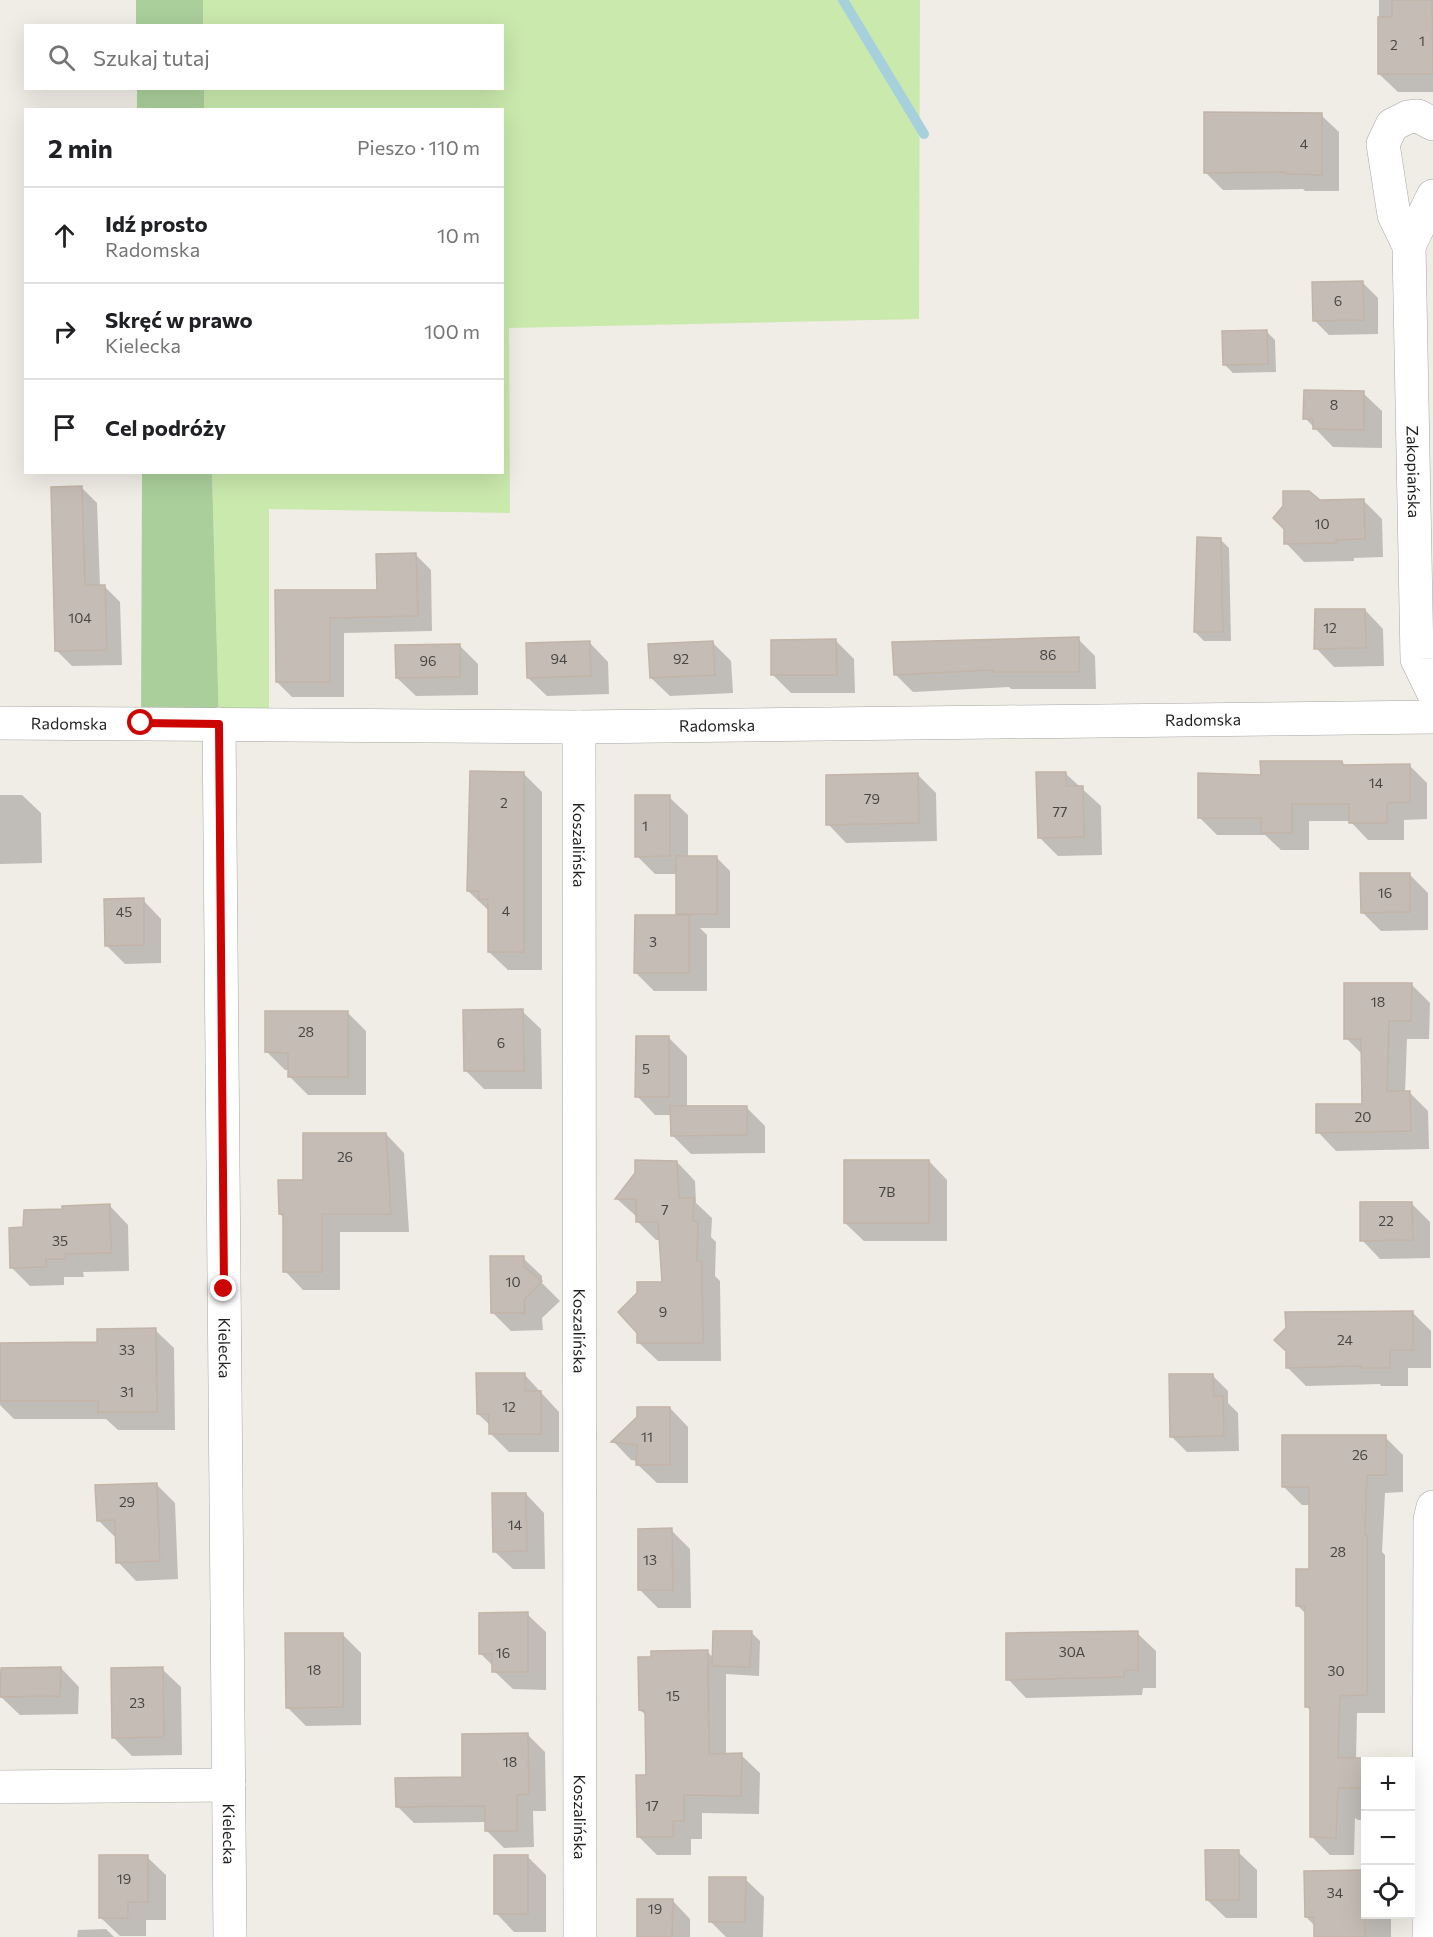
<!DOCTYPE html>
<html lang="pl">
<meta charset="utf-8">
<style>
:root{--surface:#fff;--page:#f2f2f2;--text:#202124;--muted:#757577;--line:#e0e0e0}
body{margin:0;font-family:Commissioner,sans-serif;background:var(--page);color:var(--text)}
.controls{position:absolute;right:18px;bottom:18px;display:grid;overflow:hidden;border-radius:0px;box-shadow:0 6px 24px #0002}
.controls button{width:54px;height:54px;display:grid;place-items:center;padding:0;border:0;border-bottom:2px solid var(--line);background:var(--surface);color:var(--text);font:30px sans-serif}
.stop{position:absolute;width:18px;height:18px;margin:-14px;border:4px solid #cc0502;border-radius:50%;background:#fff}
.stop.end{background:#cc0502;border-color:#fff;box-shadow:0 2px 6px #0008}
.list{margin:0;padding:0;list-style:none}
h2{display:flex;justify-content:space-between;align-items:center;height:78px;margin:0;padding:0 24px;font-size:26px}
h2 small{font-size:20px;font-weight:400;color:var(--muted)}
.list li{display:grid;grid-template-columns:39px 1fr auto;gap:18px;align-items:center;box-sizing:border-box;height:96px;padding:0 24px;border-top:2px solid var(--line)}
.list b{display:block;font-size:22px;white-space:nowrap}
.list p{margin:0;font-size:20px;white-space:nowrap;color:var(--muted)}
.list em{font-size:20px;font-style:normal;color:var(--muted)}
.icon{flex:none;width:33px;height:33px;fill:none;stroke:currentColor;stroke-width:2;stroke-linecap:round;stroke-linejoin:round}
.map{position:relative;flex:none;width:1433px;height:1937px;overflow:hidden}
.search{position:absolute;background:var(--surface);box-shadow:0 6px 24px #0002;left:24px;top:24px;width:480px;height:66px;display:flex;align-items:center;gap:15px;box-sizing:border-box;padding:0 21px;border-radius:0px;color:var(--muted);font-size:22px}
.panel{position:absolute;background:var(--surface);box-shadow:0 6px 24px #0002;left:24px;top:108px;width:480px;height:366px;border-radius:0px}
.map>svg:first-child{display:block}
.grass{fill:#cae9ad}
.forest{fill:#aacf9b}
.shadow{fill:#0003}
.lines{fill:none;stroke-linecap:round;stroke-linejoin:round}
.stream{stroke:#a7d0dd;stroke-width:10}
.building{fill:#c5bcb5;stroke:#c2b4a8;stroke-width:1.5}
.minor-casing{stroke:#a6a6a6;stroke-width:34}
.minor{stroke:#fff;stroke-width:33}
.route{stroke:#cc0502;stroke-width:8}
.labels{text-anchor:middle;stroke-width:4.5;stroke-linejoin:round;paint-order:stroke}
.number-label{font-size:14px;fill:#484644}
.street-label{font-size:16px;fill:#1f1f1f;stroke:#fff}
</style>
<div class="map">
<svg width="1433" height="1937" viewBox="0 0 1433 1937">
<rect width="100%" height="100%" fill="#f0ede6"/>
<path class="grass" d="M 203,0 L 920,0 L 919,319 L 509,328 L 510,513 L 269,509 L 269,725 L 219,724 L 212,473 L 502,472 L 502,110 L 204,109 L 204,89 L 502,88 L 502,26 L 203,25 Z"/>
<path class="forest" d="M 136,0 L 203,0 L 203,25 L 136,25 Z
M 137,89 L 204,89 L 204,109 L 137,109 Z
M 142,473 L 212,473 L 219,724 L 141,723 Z"/>
<path class="shadow" d="M 1379,0 L 1433,0 L 1433,92 L 1398,92 L 1379,74 Z
M 1321,115 L 1339,132 L 1339,191 L 1305,191 L 1303,189 L 1223,190 L 1206,173 Z
M 1363,283 L 1378,298 L 1378,334 L 1329,335 L 1314,320 Z
M 1266,331 L 1275,340 L 1276,372 L 1233,373 L 1224,364 Z
M 1363,393 L 1382,411 L 1382,448 L 1333,447 L 1305,418 Z
M 81,487 L 97,503 L 100,586 L 104,586 L 120,602 L 122,665 L 72,666 L 56,650 Z
M 1319,501 L 1364,501 L 1382,519 L 1383,557 L 1354,558 L 1354,561 L 1304,562 L 1286,543 Z
M 1220,539 L 1229,548 L 1231,641 L 1204,641 L 1195,632 Z
M 416,555 L 431,570 L 432,631 L 344,633 L 344,697 L 292,697 L 277,682 L 277,592 L 379,592 Z
M 1365,610 L 1383,629 L 1384,666 L 1334,667 L 1316,648 Z
M 1078,639 L 1095,656 L 1096,689 L 1011,689 L 1009,687 L 913,692 L 895,674 Z
M 836,641 L 854,659 L 855,693 L 791,693 L 773,675 Z
M 712,642 L 731,661 L 733,693 L 670,696 L 651,678 Z
M 590,643 L 608,662 L 609,694 L 547,696 L 528,678 Z
M 459,645 L 478,664 L 478,695 L 416,696 L 397,678 Z
M 1342,762 L 1345,766 L 1410,766 L 1427,783 L 1427,819 L 1404,820 L 1404,840 L 1368,840 L 1350,821 L 1309,821 L 1309,850 L 1281,850 L 1265,835 L 1217,835 L 1199,817 L 1262,776 Z
M 523,773 L 542,792 L 542,970 L 508,970 L 489,952 L 489,909 L 487,909 L 468,891 Z
M 1065,773 L 1101,806 L 1102,855 L 1058,856 L 1039,837 Z
M 917,774 L 936,793 L 937,841 L 846,843 L 828,824 Z
M 0,795 L 22,795 L 41,813 L 42,863 L 0,864 Z
M 669,797 L 688,815 L 688,858 L 716,857 L 730,871 L 730,928 L 700,928 L 707,935 L 707,991 L 654,991 L 636,973 L 681,916 L 678,914 L 678,874 L 655,874 L 637,856 Z
M 1410,875 L 1428,893 L 1428,930 L 1381,931 L 1362,912 Z
M 143,900 L 161,919 L 161,963 L 125,964 L 106,945 Z
M 1411,984 L 1430,1003 L 1429,1039 L 1407,1039 L 1405,1093 L 1410,1093 L 1428,1111 L 1429,1149 L 1336,1151 L 1318,1132 L 1364,1105 L 1363,1055 L 1346,1038 Z
M 522,1011 L 541,1029 L 542,1089 L 484,1089 L 465,1070 Z
M 347,1012 L 366,1031 L 366,1095 L 308,1095 L 290,1077 L 290,1070 L 285,1070 L 267,1052 Z
M 668,1037 L 687,1056 L 687,1108 L 746,1107 L 765,1126 L 765,1153 L 691,1154 L 672,1135 L 672,1115 L 655,1115 L 637,1096 Z
M 386,1134 L 404,1153 L 409,1232 L 340,1232 L 340,1290 L 303,1290 L 285,1271 L 284,1218 L 280,1214 L 305,1182 Z
M 929,1161 L 947,1180 L 947,1241 L 864,1241 L 845,1223 Z
M 677,1162 L 695,1181 L 696,1203 L 712,1218 L 711,1237 L 716,1242 L 715,1276 L 720,1281 L 721,1361 L 658,1361 L 639,1343 L 664,1284 L 661,1240 L 656,1240 L 637,1221 L 637,1217 L 617,1199 Z
M 1411,1203 L 1430,1222 L 1430,1258 L 1380,1259 L 1362,1240 Z
M 110,1206 L 128,1225 L 129,1271 L 83,1272 L 84,1277 L 64,1277 L 64,1285 L 30,1286 L 11,1267 L 25,1229 L 64,1210 Z
M 523,1258 L 542,1276 L 542,1283 L 560,1301 L 542,1318 L 543,1330 L 511,1331 L 492,1312 Z
M 1412,1312 L 1431,1331 L 1431,1368 L 1408,1368 L 1408,1386 L 1381,1386 L 1380,1384 L 1306,1386 L 1287,1367 Z
M 155,1330 L 174,1348 L 175,1430 L 118,1430 L 106,1419 L 14,1419 L 0,1405 L 0,1350 L 98,1344 Z
M 524,1374 L 559,1412 L 559,1452 L 509,1452 L 491,1434 L 491,1426 L 478,1414 Z
M 1212,1375 L 1228,1391 L 1228,1403 L 1238,1413 L 1239,1451 L 1187,1452 L 1171,1436 Z
M 670,1408 L 688,1427 L 688,1483 L 657,1483 L 638,1465 L 638,1461 L 631,1460 L 614,1442 L 638,1418 Z
M 1385,1437 L 1403,1455 L 1403,1492 L 1385,1493 L 1382,1552 L 1385,1555 L 1385,1713 L 1357,1713 L 1356,1760 L 1370,1762 L 1366,1762 L 1366,1820 L 1358,1820 L 1355,1818 L 1354,1855 L 1330,1855 L 1312,1837 L 1312,1712 L 1306,1706 L 1306,1614 L 1297,1605 L 1311,1571 L 1311,1505 L 1302,1505 L 1284,1487 Z
M 157,1485 L 175,1503 L 178,1579 L 136,1581 L 118,1562 L 117,1539 L 98,1520 Z
M 526,1494 L 544,1513 L 545,1569 L 513,1569 L 494,1551 Z
M 671,1530 L 690,1549 L 691,1608 L 658,1608 L 640,1590 Z
M 527,1614 L 546,1632 L 546,1690 L 513,1689 L 494,1671 L 494,1667 L 480,1653 Z
M 751,1632 L 760,1641 L 759,1676 L 726,1674 L 726,1755 L 741,1755 L 760,1773 L 759,1814 L 702,1813 L 702,1839 L 691,1839 L 691,1855 L 657,1855 L 638,1836 L 647,1776 L 647,1716 L 640,1710 L 707,1651 L 713,1658 Z
M 1137,1633 L 1156,1651 L 1156,1688 L 1143,1688 L 1142,1695 L 1026,1698 L 1008,1679 Z
M 343,1635 L 361,1653 L 361,1725 L 306,1726 L 287,1707 Z
M 61,1668 L 79,1687 L 78,1714 L 20,1715 L 1,1697 Z
M 162,1669 L 181,1687 L 182,1755 L 132,1756 L 113,1737 Z
M 528,1735 L 545,1752 L 546,1811 L 533,1811 L 534,1847 L 504,1848 L 487,1831 L 487,1822 L 414,1823 L 397,1806 L 464,1778 Z
M 1238,1852 L 1257,1870 L 1257,1918 L 1226,1918 L 1207,1900 Z
M 527,1856 L 546,1875 L 546,1932 L 514,1932 L 496,1913 Z
M 147,1857 L 166,1875 L 166,1920 L 146,1920 L 146,1936 L 120,1936 L 101,1918 Z
M 1305,1872 L 1366,1872 L 1366,1914 L 1391,1914 L 1391,1937 L 1316,1937 L 1315,1926 L 1306,1917 Z
M 745,1879 L 764,1897 L 763,1937 L 726,1937 L 710,1921 Z
M 672,1900 L 690,1919 L 690,1937 L 639,1937 Z
M 106,1929 L 114,1937 L 77,1937 L 78,1930 Z"/>
<g class="lines">
<path class="stream" d="M 843,0 L 924,134"/>
</g>
<path class="building" d="M 1392,0 L 1432,0 L 1433,74 L 1378,74 L 1378,17 L 1392,17 Z
M 1204,112 L 1322,113 L 1322,175 L 1286,174 L 1286,172 L 1204,173 Z
M 1363,281 L 1364,320 L 1313,321 L 1312,282 Z
M 1267,330 L 1268,364 L 1223,365 L 1222,331 Z
M 1304,390 L 1364,391 L 1364,430 L 1313,429 L 1313,419 L 1303,419 Z
M 82,486 L 85,585 L 105,585 L 107,650 L 55,651 L 51,487 Z
M 1283,491 L 1309,491 L 1320,500 L 1364,499 L 1365,539 L 1336,540 L 1336,543 L 1284,544 L 1284,529 L 1273,518 L 1283,506 Z
M 1197,537 L 1221,538 L 1223,632 L 1194,632 Z
M 416,553 L 418,616 L 330,618 L 330,682 L 276,682 L 275,590 L 377,590 L 376,554 Z
M 1315,609 L 1365,609 L 1366,648 L 1314,649 Z
M 1079,637 L 1079,672 L 993,672 L 993,670 L 894,675 L 892,642 Z
M 836,639 L 837,675 L 771,675 L 771,640 Z
M 590,641 L 591,676 L 527,678 L 526,643 Z
M 713,641 L 715,675 L 650,678 L 648,644 Z
M 460,644 L 460,677 L 396,678 L 395,645 Z
M 1260,761 L 1342,761 L 1343,765 L 1410,764 L 1410,802 L 1387,803 L 1387,823 L 1349,823 L 1349,804 L 1292,804 L 1292,833 L 1261,833 L 1261,818 L 1198,818 L 1198,773 L 1261,775 Z
M 470,771 L 524,772 L 524,952 L 488,952 L 488,899 L 479,900 L 479,891 L 467,891 Z
M 1036,772 L 1066,772 L 1066,786 L 1083,786 L 1084,837 L 1038,838 Z
M 918,773 L 919,823 L 826,825 L 826,775 Z
M 635,795 L 670,795 L 670,856 L 635,857 Z
M 676,856 L 717,856 L 717,914 L 676,914 Z
M 1360,873 L 1410,873 L 1410,912 L 1361,913 Z
M 144,898 L 144,945 L 105,946 L 104,899 Z
M 635,915 L 689,915 L 689,973 L 634,973 Z
M 1344,983 L 1412,983 L 1411,1021 L 1389,1021 L 1387,1091 L 1410,1091 L 1411,1131 L 1316,1133 L 1316,1104 L 1362,1104 L 1361,1039 L 1344,1039 Z
M 523,1009 L 524,1071 L 464,1071 L 463,1010 Z
M 265,1011 L 348,1011 L 348,1077 L 288,1077 L 288,1053 L 265,1052 Z
M 636,1036 L 669,1036 L 669,1097 L 635,1097 Z
M 670,1106 L 747,1106 L 747,1135 L 671,1136 Z
M 303,1133 L 386,1133 L 391,1214 L 322,1214 L 322,1272 L 283,1272 L 283,1214 L 279,1214 L 278,1180 L 303,1180 Z
M 635,1160 L 677,1161 L 679,1198 L 694,1198 L 693,1221 L 698,1222 L 697,1261 L 702,1261 L 703,1343 L 637,1343 L 637,1333 L 618,1312 L 637,1293 L 637,1282 L 662,1282 L 658,1222 L 636,1222 L 636,1199 L 615,1199 L 635,1173 Z
M 844,1160 L 929,1160 L 929,1223 L 844,1223 Z
M 1360,1202 L 1412,1202 L 1413,1240 L 1360,1241 Z
M 110,1204 L 111,1253 L 65,1254 L 66,1259 L 46,1259 L 46,1267 L 10,1268 L 9,1228 L 23,1227 L 24,1210 L 62,1209 L 62,1206 Z
M 490,1256 L 524,1256 L 524,1267 L 542,1281 L 524,1300 L 525,1313 L 491,1313 Z
M 1413,1311 L 1413,1350 L 1390,1350 L 1390,1368 L 1361,1368 L 1361,1366 L 1286,1368 L 1286,1351 L 1274,1340 L 1286,1328 L 1285,1312 Z
M 156,1328 L 157,1412 L 98,1412 L 98,1401 L 0,1401 L 0,1343 L 97,1342 L 97,1329 Z
M 476,1373 L 525,1373 L 525,1391 L 541,1391 L 541,1434 L 489,1434 L 489,1414 L 477,1414 Z
M 1169,1374 L 1213,1374 L 1214,1396 L 1223,1396 L 1224,1436 L 1170,1437 Z
M 637,1407 L 670,1407 L 670,1465 L 636,1465 L 637,1445 L 611,1442 L 637,1417 Z
M 1282,1435 L 1386,1435 L 1386,1475 L 1367,1475 L 1365,1535 L 1367,1535 L 1367,1695 L 1340,1696 L 1338,1758 L 1365,1758 L 1365,1788 L 1338,1788 L 1336,1838 L 1310,1837 L 1310,1707 L 1305,1707 L 1305,1606 L 1296,1606 L 1296,1569 L 1309,1569 L 1309,1487 L 1282,1487 Z
M 157,1483 L 160,1561 L 116,1563 L 115,1520 L 97,1521 L 95,1485 Z
M 492,1493 L 526,1493 L 527,1551 L 493,1552 Z
M 672,1528 L 673,1590 L 638,1590 L 638,1529 Z
M 528,1612 L 528,1672 L 492,1672 L 492,1654 L 479,1654 L 479,1613 Z
M 713,1631 L 752,1631 L 750,1667 L 712,1666 Z
M 1138,1631 L 1138,1670 L 1125,1670 L 1124,1677 L 1006,1680 L 1006,1633 Z
M 285,1633 L 343,1633 L 343,1707 L 286,1708 Z
M 708,1650 L 709,1754 L 742,1753 L 741,1796 L 684,1795 L 684,1821 L 673,1821 L 673,1837 L 637,1837 L 636,1775 L 646,1775 L 645,1711 L 639,1710 L 638,1657 L 651,1657 L 651,1651 Z
M 61,1667 L 60,1696 L 0,1697 L 1,1668 Z
M 163,1667 L 164,1737 L 112,1738 L 111,1668 Z
M 528,1733 L 529,1794 L 517,1795 L 517,1831 L 485,1831 L 485,1806 L 396,1807 L 395,1778 L 462,1777 L 462,1734 Z
M 1205,1850 L 1239,1850 L 1239,1900 L 1206,1900 Z
M 99,1855 L 148,1855 L 148,1902 L 128,1902 L 128,1918 L 99,1918 Z
M 494,1855 L 528,1855 L 528,1914 L 494,1914 Z
M 1365,1870 L 1365,1937 L 1314,1937 L 1314,1917 L 1305,1917 L 1304,1871 Z
M 709,1877 L 746,1877 L 745,1922 L 709,1922 Z
M 637,1899 L 673,1899 L 672,1937 L 637,1937 Z"/>
<g class="lines">
<g class="minor-casing">
<g id="minor">
<path id="s1" d="M 1433,124 L 1418,116 L 1408,117 L 1392,125 L 1383,144 L 1394,215 L 1409,246 L 1417,659 L 1433,692"/>
<path d="M 1409,246 L 1433,196"/>
<path id="s2" d="M 0,723 L 579,727 L 1433,717"/>
<path id="s3" d="M 219,724 L 230,1937"/>
<path id="s4" d="M 579,727 L 580,1937"/>
<path d="M 0,1787 L 229,1785"/>
<path d="M 1429,1937 L 1430,1520 L 1433,1507"/>
</g>
</g>
<use href="#minor" class="minor"/>
</g>
<g class="lines">
<path class="route" d="M 141,723 L 219,724 L 224,1289"/>
</g>
<g class="labels">
<g class="number-label">
<text x="1422" y="46">1</text>
<text x="1394" y="50">2</text>
<text x="1304" y="149">4</text>
<text x="1338" y="306">6</text>
<text x="1334" y="410">8</text>
<text x="1322" y="529">10</text>
<text x="80" y="623">104</text>
<text x="1330" y="633">12</text>
<text x="1048" y="660">86</text>
<text x="559" y="664">94</text>
<text x="681" y="664">92</text>
<text x="428" y="666">96</text>
<text x="1376" y="788">14</text>
<text x="872" y="804">79</text>
<text x="504" y="808">2</text>
<text x="1060" y="817">77</text>
<text x="645" y="831">1</text>
<text x="1385" y="898">16</text>
<text x="506" y="916">4</text>
<text x="124" y="917">45</text>
<text x="653" y="947">3</text>
<text x="1378" y="1007">18</text>
<text x="306" y="1037">28</text>
<text x="501" y="1048">6</text>
<text x="646" y="1074">5</text>
<text x="1363" y="1122">20</text>
<text x="345" y="1162">26</text>
<text x="887" y="1197">7B</text>
<text x="665" y="1215">7</text>
<text x="1386" y="1226">22</text>
<text x="60" y="1246">35</text>
<text x="513" y="1287">10</text>
<text x="663" y="1317">9</text>
<text x="1345" y="1345">24</text>
<text x="127" y="1355">33</text>
<text x="127" y="1397">31</text>
<text x="509" y="1412">12</text>
<text x="647" y="1442">11</text>
<text x="1360" y="1460">26</text>
<text x="127" y="1507">29</text>
<text x="515" y="1530">14</text>
<text x="1338" y="1557">28</text>
<text x="650" y="1565">13</text>
<text x="1072" y="1657">30A</text>
<text x="503" y="1658">16</text>
<text x="314" y="1675">18</text>
<text x="1336" y="1676">30</text>
<text x="673" y="1701">15</text>
<text x="137" y="1708">23</text>
<text x="510" y="1767">18</text>
<text x="652" y="1811">17</text>
<text x="124" y="1884">19</text>
<text x="1335" y="1898">34</text>
<text x="655" y="1914">19</text>
</g>
<g class="street-label">
<text dy="6" stroke="none"><textPath href="#s1" startOffset="398">Zakopiańska</textPath></text>
<text dy="6" stroke="none"><textPath href="#s2" startOffset="1203">Radomska</textPath></text>
<text dy="6" stroke="none"><textPath href="#s2" startOffset="69">Radomska</textPath></text>
<text dy="6" stroke="none"><textPath href="#s2" startOffset="717">Radomska</textPath></text>
<text dy="6" stroke="none"><textPath href="#s4" startOffset="118">Koszalińska</textPath></text>
<text dy="6" stroke="none"><textPath href="#s4" startOffset="604">Koszalińska</textPath></text>
<text dy="6" stroke="none"><textPath href="#s3" startOffset="624">Kielecka</textPath></text>
<text dy="6" stroke="none"><textPath href="#s4" startOffset="1090">Koszalińska</textPath></text>
<text dy="6" stroke="none"><textPath href="#s3" startOffset="1110">Kielecka</textPath></text>
</g>
</g>
</svg>
<div class="controls">
<button>+</button>
<button>−</button>
<button><svg class="icon" aria-label="locate" viewBox="0 0 24 24"><circle cx="12" cy="12" r="6"/><path d="M12 2v4M12 18v4M2 12h4M18 12h4"/></svg></button>
</div>
<div class="stop" style="left:141px;top:723px"></div>
<div class="stop end" style="left:224px;top:1289px"></div>
<div class="search"><svg class="icon" aria-label="search" viewBox="0 0 24 24"><circle cx="10" cy="10" r="6"/><path d="M15 15l6 6"/></svg>Szukaj tutaj</div>
<section class="panel">
<h2>2 min<small>Pieszo · 110 m</small></h2>
<ul class="list">
<li><svg class="icon" aria-label="ahead" viewBox="0 0 24 24"><path d="M12 20V5M6 11l6-6 6 6"/></svg><div><b>Idź prosto</b><p>Radomska</p></div><em>10 m</em></li>
<li><svg class="icon" aria-label="right" viewBox="0 0 24 24"><path d="M7 20v-9h11M14 6l5 5-5 5"/></svg><div><b>Skręć w prawo</b><p>Kielecka</p></div><em>100 m</em></li>
<li><svg class="icon" aria-label="arrive" viewBox="0 0 24 24"><path d="M6 21V4h12l-3 4 3 4H6"/></svg><div><b>Cel podróży</b></div></li>
</ul>
</section>
</div>
